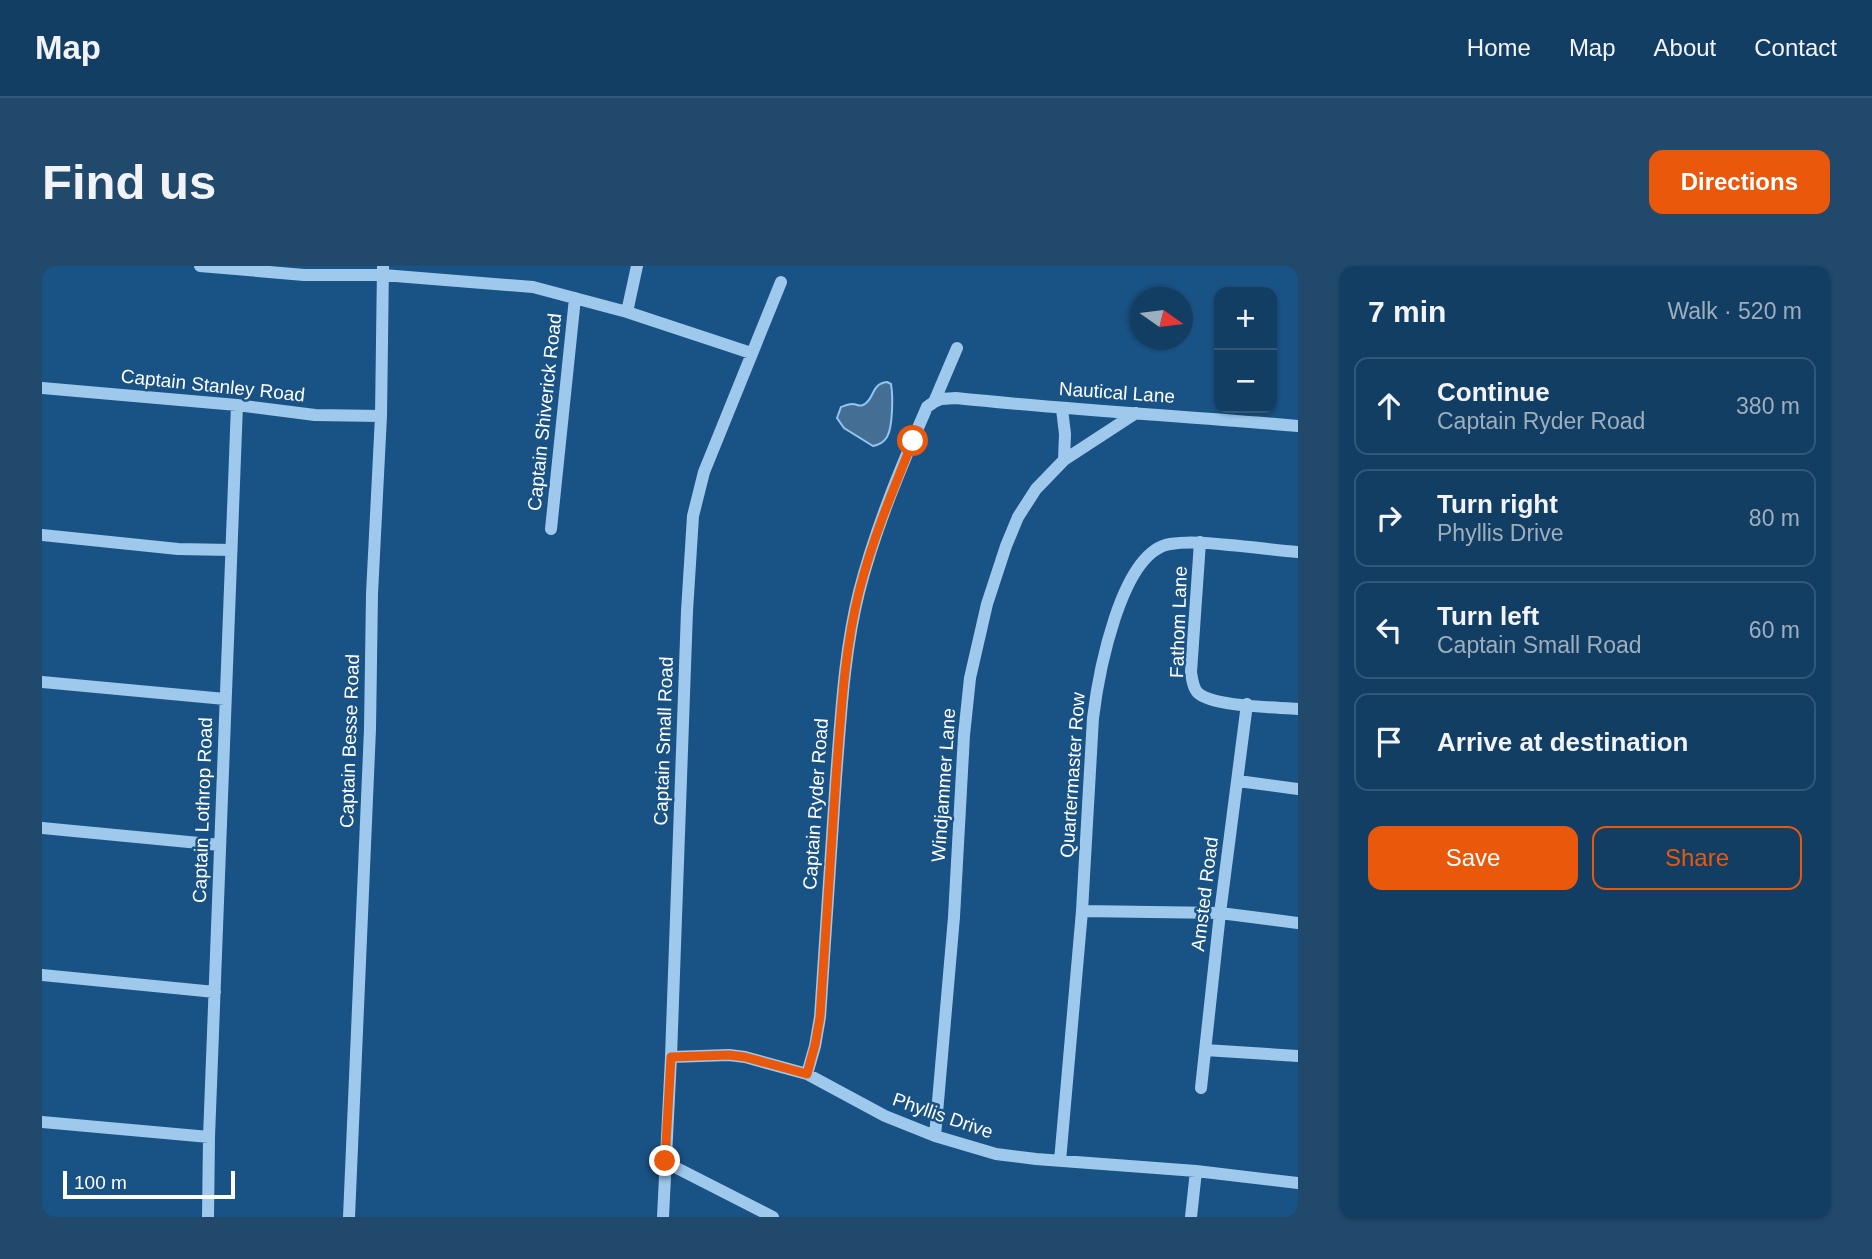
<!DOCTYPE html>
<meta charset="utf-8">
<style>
:root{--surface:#133e63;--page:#20496c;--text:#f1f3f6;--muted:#9daebe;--line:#325778;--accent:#ea580c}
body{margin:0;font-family:Arial,sans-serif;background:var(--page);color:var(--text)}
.controls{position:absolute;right:21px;top:21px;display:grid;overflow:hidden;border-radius:14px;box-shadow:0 2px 5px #0004}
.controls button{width:63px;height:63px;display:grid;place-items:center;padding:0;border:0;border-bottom:2px solid var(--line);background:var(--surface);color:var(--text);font:35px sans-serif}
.compass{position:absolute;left:1088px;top:21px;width:63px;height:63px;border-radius:50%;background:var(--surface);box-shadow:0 2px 5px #0004;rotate:104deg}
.scale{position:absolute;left:21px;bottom:18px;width:172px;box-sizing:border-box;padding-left:7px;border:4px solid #fff;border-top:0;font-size:19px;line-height:24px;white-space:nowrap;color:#fff;-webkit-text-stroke:5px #195284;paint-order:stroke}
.stop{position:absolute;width:21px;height:21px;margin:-16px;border:5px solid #ea580c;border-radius:50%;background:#fff}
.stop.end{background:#ea580c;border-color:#fff;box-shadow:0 2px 7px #0008}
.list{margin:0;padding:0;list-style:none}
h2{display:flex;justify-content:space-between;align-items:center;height:91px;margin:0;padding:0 28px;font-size:30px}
h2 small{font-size:23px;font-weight:400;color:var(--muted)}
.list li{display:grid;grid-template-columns:46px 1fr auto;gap:21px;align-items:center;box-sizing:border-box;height:98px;margin:0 14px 14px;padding:0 14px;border:2px solid var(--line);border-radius:14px}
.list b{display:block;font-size:26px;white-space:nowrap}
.list p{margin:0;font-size:23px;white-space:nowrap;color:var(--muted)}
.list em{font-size:23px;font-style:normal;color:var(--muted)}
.actions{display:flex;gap:14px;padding:21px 28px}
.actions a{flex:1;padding:16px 0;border:2px solid var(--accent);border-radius:14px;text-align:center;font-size:24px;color:var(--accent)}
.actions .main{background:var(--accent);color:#fff}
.icon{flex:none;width:38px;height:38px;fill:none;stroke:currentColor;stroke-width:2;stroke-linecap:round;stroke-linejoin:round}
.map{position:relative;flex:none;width:1256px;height:951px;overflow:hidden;border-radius:14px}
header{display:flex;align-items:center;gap:42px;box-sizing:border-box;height:98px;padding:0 35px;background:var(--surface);border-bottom:2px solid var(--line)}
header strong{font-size:33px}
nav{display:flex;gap:38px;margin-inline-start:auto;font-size:24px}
.intro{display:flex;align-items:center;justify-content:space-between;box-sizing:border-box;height:168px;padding:0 42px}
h1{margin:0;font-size:49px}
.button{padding:18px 32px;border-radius:14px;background:var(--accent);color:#fff;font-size:24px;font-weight:700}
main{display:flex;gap:42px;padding:0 42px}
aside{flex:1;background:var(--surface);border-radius:14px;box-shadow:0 2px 5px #0004}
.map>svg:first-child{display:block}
.water{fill:#446e93;stroke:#91c5ee;stroke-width:2}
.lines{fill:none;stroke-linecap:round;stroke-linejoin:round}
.minor{stroke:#9fc9ec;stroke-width:12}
.route{stroke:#ea580c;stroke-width:9}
.labels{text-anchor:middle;stroke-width:5;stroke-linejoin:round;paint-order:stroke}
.street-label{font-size:19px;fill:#fff;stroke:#195284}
</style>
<header>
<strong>Map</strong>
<nav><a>Home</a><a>Map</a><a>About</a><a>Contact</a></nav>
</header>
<div class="intro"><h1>Find us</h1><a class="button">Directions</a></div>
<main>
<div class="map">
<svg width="1256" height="951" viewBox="0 0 1256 951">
<rect width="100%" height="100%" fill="#195284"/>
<path class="water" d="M 845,116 L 849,118 C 851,129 851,161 845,171 C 842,176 836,179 831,180 L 802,162 L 795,152 L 799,141 C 802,140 807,138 810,138 C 816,138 816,141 821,139 C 833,134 828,118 845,116 Z"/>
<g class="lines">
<path class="minor" d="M 158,0 L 262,9 L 341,9 L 491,21 L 585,46 L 709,87
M 585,46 L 595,0
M 0,122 L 195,139 L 273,149 L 339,150
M 892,136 L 899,133 L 914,132 C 1028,144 1142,150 1256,160
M 1022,194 L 1094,147
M 509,263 L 533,32
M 0,269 L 136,283 L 189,284
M 1158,276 L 1149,406 C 1150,413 1151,422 1156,427 C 1172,441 1233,441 1256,443
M 0,416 L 183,433
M 1196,515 L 1256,523
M 0,562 L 178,579
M 1040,645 L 1178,647 L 1256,657
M 0,709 L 173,726
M 1163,784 L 1256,790
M 629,791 L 687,789 L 703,791 L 765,808 L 843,850 L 893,870 L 954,888 L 994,893 L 1154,905 L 1256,917
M 765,808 L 773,780 L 778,751 C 784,671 789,591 794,511 C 799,450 802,386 817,326 C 833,263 859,201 885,141 L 892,136 L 915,82
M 1159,822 L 1178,647 L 1205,438
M 0,856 L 167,871
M 893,870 L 912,651 L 922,469 L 928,412 L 945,338 L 964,280 L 976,251 L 994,223 L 1022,194 L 1023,168 L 1020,143
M 1018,895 L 1040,645 L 1051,452 C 1056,411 1078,286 1128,278 C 1147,275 1167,277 1187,279 C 1210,281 1233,284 1256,286
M 623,896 L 731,951
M 166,951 L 167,871 L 195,139
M 307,951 L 328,463 L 330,328 L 339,150 L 341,0
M 621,951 L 629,791 L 645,345 L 651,250 L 662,206 L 739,16
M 1149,951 L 1154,905"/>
</g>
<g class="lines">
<path class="route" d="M 623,895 L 629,791 L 687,789 L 703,791 L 765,808 L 773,779 L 778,751 C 784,671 789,591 794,511 C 799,449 802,386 817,326 C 830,274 851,224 871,175"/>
</g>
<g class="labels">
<g class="street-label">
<text transform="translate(171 119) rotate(6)" y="7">Captain Stanley Road</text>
<text transform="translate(1075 126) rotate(4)" y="7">Nautical Lane</text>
<text transform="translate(502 146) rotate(-84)" y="7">Captain Shiverick Road</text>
<text transform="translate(1136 356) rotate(-88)" y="7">Fathom Lane</text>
<text transform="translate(307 475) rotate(-88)" y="7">Captain Besse Road</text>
<text transform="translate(621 475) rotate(-88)" y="7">Captain Small Road</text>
<text transform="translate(1030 509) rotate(-86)" y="7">Quartermaster Row</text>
<text transform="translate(901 519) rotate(-86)" y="7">Windjammer Lane</text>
<text transform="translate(773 538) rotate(-86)" y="7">Captain Ryder Road</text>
<text transform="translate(160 544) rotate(-88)" y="7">Captain Lothrop Road</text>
<text transform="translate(1162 628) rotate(-83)" y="7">Amsted Road</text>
<text transform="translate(901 849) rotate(19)" y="7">Phyllis Drive</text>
</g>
</g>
</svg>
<div class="controls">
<button>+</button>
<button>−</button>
</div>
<svg class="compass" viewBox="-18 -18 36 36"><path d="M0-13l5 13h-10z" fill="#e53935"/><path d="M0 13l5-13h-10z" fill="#9daebe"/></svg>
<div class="scale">100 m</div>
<div class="stop" style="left:871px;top:175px"></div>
<div class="stop end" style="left:623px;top:895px"></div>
</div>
<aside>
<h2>7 min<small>Walk · 520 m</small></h2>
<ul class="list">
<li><svg class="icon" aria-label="ahead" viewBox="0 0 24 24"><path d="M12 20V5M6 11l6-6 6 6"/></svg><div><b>Continue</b><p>Captain Ryder Road</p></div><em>380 m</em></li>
<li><svg class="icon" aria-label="right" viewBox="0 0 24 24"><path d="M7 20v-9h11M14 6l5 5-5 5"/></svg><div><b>Turn right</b><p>Phyllis Drive</p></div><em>80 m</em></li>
<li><svg class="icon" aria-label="left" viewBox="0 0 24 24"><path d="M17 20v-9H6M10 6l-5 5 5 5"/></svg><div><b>Turn left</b><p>Captain Small Road</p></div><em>60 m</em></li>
<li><svg class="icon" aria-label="arrive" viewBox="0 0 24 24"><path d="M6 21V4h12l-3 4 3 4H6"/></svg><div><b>Arrive at destination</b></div></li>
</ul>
<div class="actions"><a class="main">Save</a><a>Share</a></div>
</aside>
</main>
